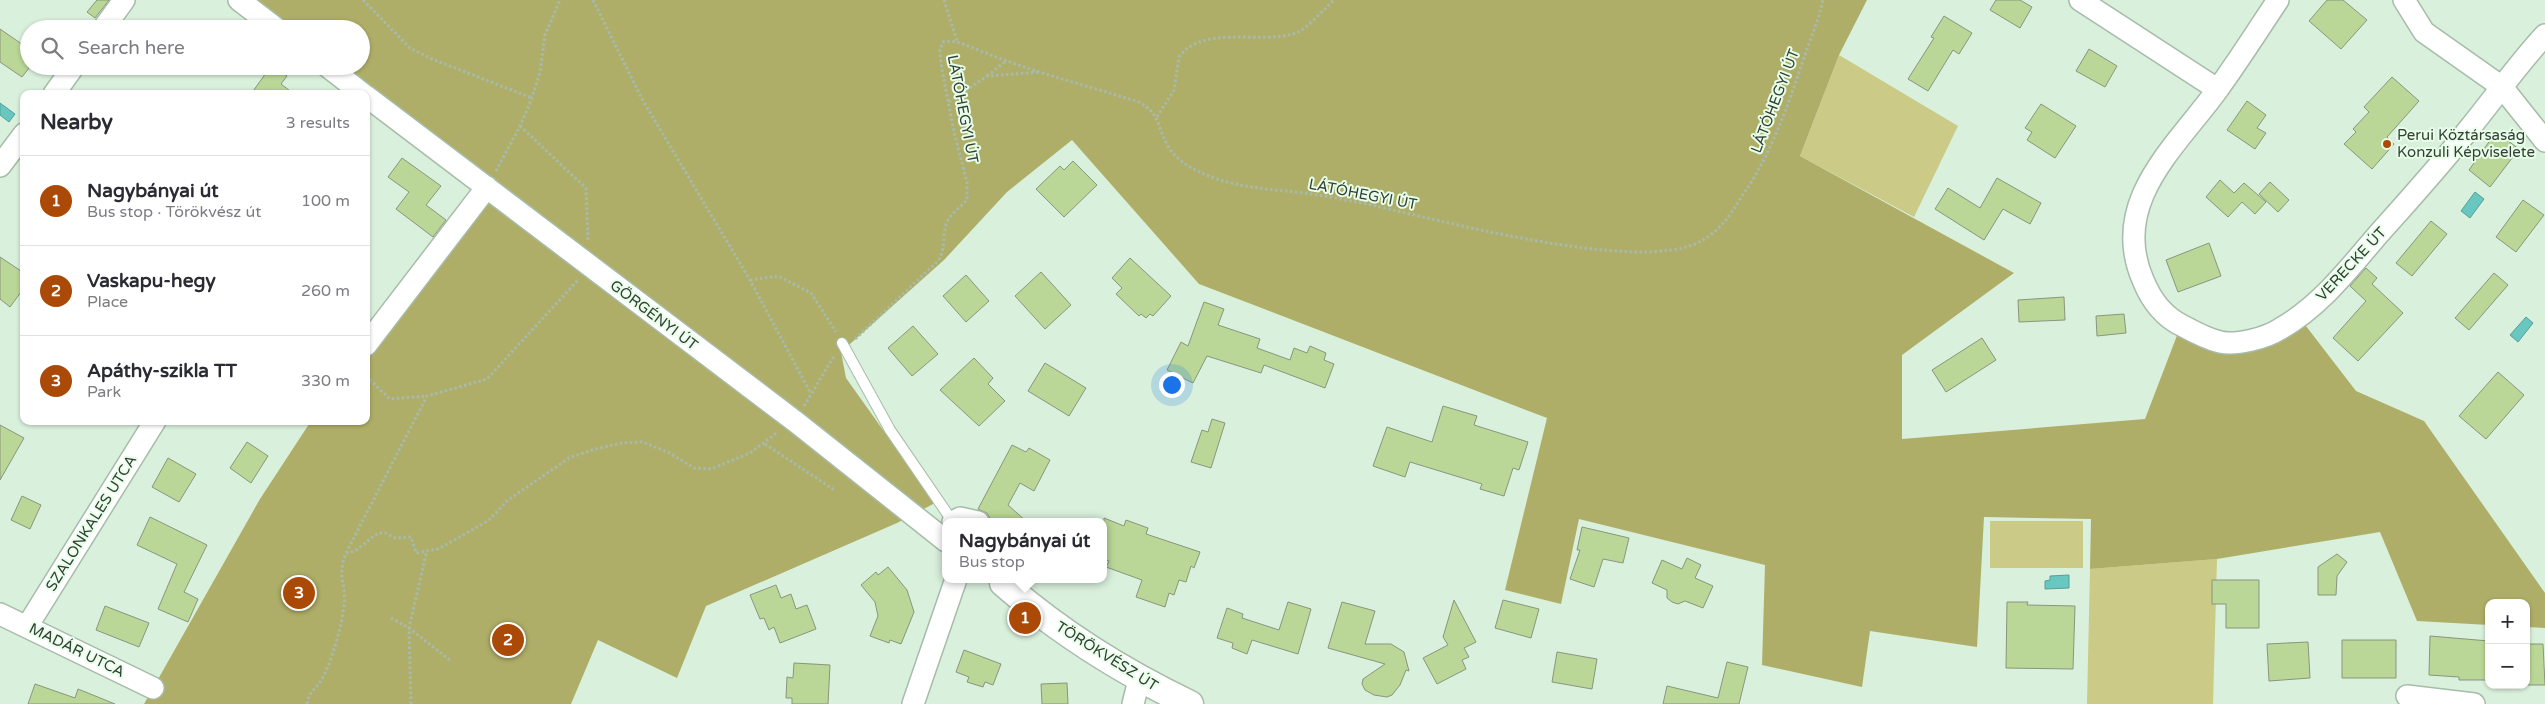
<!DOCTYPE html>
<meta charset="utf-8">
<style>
:root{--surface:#fff;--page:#f7f7f7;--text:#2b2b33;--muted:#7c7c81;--line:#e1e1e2;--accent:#ab4a07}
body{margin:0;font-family:"Varela Round",sans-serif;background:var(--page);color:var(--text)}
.controls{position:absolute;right:15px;bottom:15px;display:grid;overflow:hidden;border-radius:10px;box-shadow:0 1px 4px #0004}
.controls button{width:45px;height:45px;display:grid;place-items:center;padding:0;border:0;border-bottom:1px solid var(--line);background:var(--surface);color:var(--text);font:25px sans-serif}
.you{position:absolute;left:1171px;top:384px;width:18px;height:18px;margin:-12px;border:4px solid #fff;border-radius:50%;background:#1a73e8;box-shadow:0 0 0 8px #1a73e833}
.badge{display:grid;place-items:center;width:32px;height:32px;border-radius:50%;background:var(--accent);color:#fff;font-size:16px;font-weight:700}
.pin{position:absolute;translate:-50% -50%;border:2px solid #fff;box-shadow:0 1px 5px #0006}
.popup{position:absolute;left:942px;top:518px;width:165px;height:65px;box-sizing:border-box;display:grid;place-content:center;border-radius:10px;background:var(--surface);filter:drop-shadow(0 1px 4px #0005);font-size:16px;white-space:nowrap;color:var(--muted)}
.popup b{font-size:19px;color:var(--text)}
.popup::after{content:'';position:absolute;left:50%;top:100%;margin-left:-10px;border:10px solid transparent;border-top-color:var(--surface)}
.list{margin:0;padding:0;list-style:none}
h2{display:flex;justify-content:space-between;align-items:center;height:65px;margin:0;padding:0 20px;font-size:21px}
h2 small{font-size:16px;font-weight:400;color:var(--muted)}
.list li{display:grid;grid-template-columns:32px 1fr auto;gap:15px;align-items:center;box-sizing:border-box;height:90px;padding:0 20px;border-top:1px solid var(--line)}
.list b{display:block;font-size:19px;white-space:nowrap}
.list p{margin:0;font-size:16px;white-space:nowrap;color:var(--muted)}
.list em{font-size:16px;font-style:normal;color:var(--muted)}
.icon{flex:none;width:28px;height:28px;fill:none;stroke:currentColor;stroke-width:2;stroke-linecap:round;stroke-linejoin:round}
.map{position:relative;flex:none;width:2545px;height:704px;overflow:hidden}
.search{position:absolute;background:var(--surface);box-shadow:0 1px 4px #0004;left:20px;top:20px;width:350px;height:55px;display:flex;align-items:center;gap:12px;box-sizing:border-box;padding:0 18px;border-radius:28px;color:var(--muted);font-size:19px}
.panel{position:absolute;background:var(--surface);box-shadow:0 1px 4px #0004;left:20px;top:90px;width:350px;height:335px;border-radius:10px}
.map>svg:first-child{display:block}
.green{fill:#cbca86}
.forest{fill:#afae68}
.water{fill:#68c7c0;stroke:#599e97}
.building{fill:#bad797;stroke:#8a957d}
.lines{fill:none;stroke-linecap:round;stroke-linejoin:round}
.service-casing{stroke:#a6bca8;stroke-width:12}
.minor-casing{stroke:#a6bca8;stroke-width:24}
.tertiary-casing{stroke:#a6bca8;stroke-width:29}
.path{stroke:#a8baaa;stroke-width:3;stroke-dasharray:2.5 2.5;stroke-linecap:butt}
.service{stroke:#fff;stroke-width:10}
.minor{stroke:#fff;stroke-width:21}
.tertiary{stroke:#fff;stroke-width:26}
.poi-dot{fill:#ab4a07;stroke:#e7fee9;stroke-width:2}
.labels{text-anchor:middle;stroke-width:4;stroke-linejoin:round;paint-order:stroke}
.street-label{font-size:15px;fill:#353e36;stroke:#e7fee9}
.poi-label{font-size:15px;fill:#353e36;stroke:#e7fee9;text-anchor:start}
</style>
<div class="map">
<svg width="2545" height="704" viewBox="0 0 2545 704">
<rect width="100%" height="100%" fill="#d9f0dc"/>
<path class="green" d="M 1839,55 L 1958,126 L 1914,217 L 1800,156 Z
M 1990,521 L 2083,521 L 2083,568 L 1990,568 Z
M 2217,559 L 2213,704 L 2087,704 L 2090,569 Z"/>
<path class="forest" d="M 239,0 L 1867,0 L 1839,55 L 1800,156 L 2014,273 L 1902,355 L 1902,439 L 2145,419 L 2181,325 L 2218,342 L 2299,317 L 2356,391 L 2424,421 L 2545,593 L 2545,628 L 2526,627 L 2526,603 L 2489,603 L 2489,625 L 2417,621 L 2380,532 L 2217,559 L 2090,569 L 2091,519 L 1984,517 L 1977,647 L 1870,631 L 1862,687 L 1762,665 L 1765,565 L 1579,519 L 1561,604 L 1505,590 L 1547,418 L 1199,284 L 1072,140 L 1007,192 L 944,260 L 841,352 L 846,378 L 935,503 L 897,523 L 706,606 L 677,678 L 598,640 L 571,704 L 144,704 L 260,499 L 311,421 L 366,421 L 366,345 L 487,188 L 327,66 L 361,66 L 361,29 L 277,29 Z"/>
<path class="water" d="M 0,103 L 15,114 L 9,122 L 0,115 Z
M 2475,192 L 2484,199 L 2470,218 L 2461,211 Z
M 2526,317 L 2533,323 L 2518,342 L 2510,335 Z
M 2069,575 L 2069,588 L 2045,589 L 2045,581 L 2050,580 L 2050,576 Z"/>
<path class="building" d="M 97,0 L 109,0 L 95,18 L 87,12 Z
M 1996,0 L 2020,0 L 2032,7 L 2020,28 L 1990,10 Z
M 2327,0 L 2343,0 L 2367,20 L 2341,49 L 2309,21 Z
M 1944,16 L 1972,33 L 1959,54 L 1953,50 L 1928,91 L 1908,79 L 1934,38 L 1931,37 Z
M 0,29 L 29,49 L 29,68 L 22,77 L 0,62 Z
M 2089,49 L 2117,66 L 2105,87 L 2076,71 Z
M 271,66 L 287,76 L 281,84 L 294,94 L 251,94 Z
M 2392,77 L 2419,101 L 2387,137 L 2394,144 L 2372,169 L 2344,144 L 2356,132 L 2353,129 L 2369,112 L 2364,107 Z
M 2247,101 L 2266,115 L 2257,128 L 2266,133 L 2255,149 L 2227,130 Z
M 2041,104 L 2076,126 L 2055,158 L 2027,140 L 2032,132 L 2025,128 Z
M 2496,132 L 2519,149 L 2490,187 L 2469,170 Z
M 402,158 L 441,186 L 426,205 L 446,220 L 433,237 L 396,209 L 409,192 L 388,177 Z
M 1073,161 L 1097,185 L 1064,217 L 1036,189 L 1060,166 L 1064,170 Z
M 1997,178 L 2041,203 L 2030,224 L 2003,209 L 1984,240 L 1935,209 L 1948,188 L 1980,208 Z
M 2220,180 L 2234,193 L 2244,183 L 2266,202 L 2255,214 L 2242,202 L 2228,217 L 2206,197 Z
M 2270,182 L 2289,200 L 2278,212 L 2259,194 Z
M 2523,200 L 2544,215 L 2516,252 L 2496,237 Z
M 2431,221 L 2447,234 L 2412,276 L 2396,263 Z
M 2209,243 L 2221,276 L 2178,292 L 2166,260 Z
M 0,257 L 24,273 L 24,288 L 10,307 L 0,299 Z
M 1130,258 L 1171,296 L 1153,316 L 1150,314 L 1146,318 L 1141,314 L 1139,316 L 1116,294 L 1122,288 L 1112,278 Z
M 2366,268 L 2377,278 L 2372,284 L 2403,313 L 2358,361 L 2333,338 L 2366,301 L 2350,286 Z
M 1041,272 L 1071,305 L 1045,329 L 1015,296 Z
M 2494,273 L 2508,285 L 2469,330 L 2455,318 Z
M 966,275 L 989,301 L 966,322 L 943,296 Z
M 2064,297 L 2065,320 L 2019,322 L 2018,300 Z
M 1204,302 L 1224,309 L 1218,325 L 1260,339 L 1257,348 L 1290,360 L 1294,348 L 1307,353 L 1310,346 L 1326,353 L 1324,360 L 1334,364 L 1325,388 L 1264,365 L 1261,373 L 1207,356 L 1193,383 L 1167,370 L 1181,342 L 1188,346 Z
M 2124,314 L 2126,333 L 2097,336 L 2096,316 Z
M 913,326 L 938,354 L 912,376 L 888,348 Z
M 1982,338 L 1996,360 L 1946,392 L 1932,370 Z
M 974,358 L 993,378 L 988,384 L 1005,401 L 979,426 L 940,390 Z
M 1045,363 L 1086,388 L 1069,416 L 1028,391 Z
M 2498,372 L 2524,395 L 2486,439 L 2459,416 Z
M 1443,406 L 1477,416 L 1474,425 L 1528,442 L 1519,470 L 1513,468 L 1504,496 L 1480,489 L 1482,484 L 1410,462 L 1405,477 L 1373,466 L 1387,427 L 1432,442 Z
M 1212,419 L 1225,423 L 1211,468 L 1191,462 L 1202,430 L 1208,432 Z
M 0,425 L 24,438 L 0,480 Z
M 247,442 L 268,456 L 251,483 L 230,468 Z
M 1012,445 L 1026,452 L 1029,448 L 1050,460 L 1034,491 L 1020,483 L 1008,505 L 1027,522 L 992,522 L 987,513 L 978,509 Z
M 168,458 L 196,474 L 179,502 L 152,487 Z
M 22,496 L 41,505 L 30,529 L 11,520 Z
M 150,517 L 207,545 L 184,592 L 198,599 L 188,622 L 158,609 L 177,564 L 137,545 Z
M 1104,518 L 1124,526 L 1126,520 L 1148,528 L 1146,534 L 1200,552 L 1194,568 L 1191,566 L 1186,582 L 1179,580 L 1174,595 L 1169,593 L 1165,607 L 1136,597 L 1142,580 L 1106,567 L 1109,561 L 1104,559 Z
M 1582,527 L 1629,538 L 1623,563 L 1603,559 L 1594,587 L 1570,579 L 1580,550 L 1577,550 Z
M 2337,554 L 2347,562 L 2337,576 L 2336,595 L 2318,595 L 2318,567 Z
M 1687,558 L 1701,565 L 1695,578 L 1713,586 L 1703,608 L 1685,601 L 1678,604 L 1672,602 L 1667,598 L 1667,590 L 1652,583 L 1662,560 L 1682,569 Z
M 888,567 L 907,590 L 914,612 L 901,644 L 890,640 L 889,643 L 870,636 L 878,616 L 875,602 L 861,585 L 876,572 L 878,575 Z
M 2212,580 L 2259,580 L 2259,628 L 2226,628 L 2226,604 L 2212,604 Z
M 776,585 L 781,598 L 791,594 L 796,609 L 807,605 L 816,629 L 780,643 L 774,627 L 769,630 L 764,618 L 760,619 L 750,595 Z
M 1454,600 L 1476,642 L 1464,648 L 1469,657 L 1462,660 L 1466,669 L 1437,684 L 1423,658 L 1448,645 L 1443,637 Z
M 1503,600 L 1539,609 L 1531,638 L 1495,628 Z
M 1288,602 L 1311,609 L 1298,654 L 1252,640 L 1247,654 L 1232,648 L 1233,643 L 1217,638 L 1227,608 L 1243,614 L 1242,618 L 1279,630 Z
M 1342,602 L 1375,611 L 1365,644 L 1391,644 L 1404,652 L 1409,671 L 1406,670 L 1400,685 L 1392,695 L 1387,697 L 1374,695 L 1365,690 L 1362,684 L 1363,679 L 1385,664 L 1328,648 Z
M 2007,602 L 2028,602 L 2027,605 L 2075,606 L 2073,669 L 2006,668 Z
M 105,606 L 149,623 L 139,647 L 96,630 Z
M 2430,636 L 2489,641 L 2489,680 L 2459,680 L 2459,677 L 2429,675 Z
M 2342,640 L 2396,640 L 2396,678 L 2342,678 Z
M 2308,642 L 2310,678 L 2269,681 L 2267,644 Z
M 2526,644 L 2543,644 L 2545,685 L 2526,685 Z
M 964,650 L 1001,664 L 993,685 L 985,682 L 983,687 L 967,682 L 969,677 L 956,672 Z
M 1557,652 L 1597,659 L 1592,689 L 1552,682 Z
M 1727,662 L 1748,667 L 1739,704 L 1663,704 L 1667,686 L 1718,698 Z
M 794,663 L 830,665 L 828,704 L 792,704 L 792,698 L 786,698 L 787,677 L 793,678 Z
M 1067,683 L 1068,704 L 1042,704 L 1041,684 Z
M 35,684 L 75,698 L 78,689 L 115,704 L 28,704 Z"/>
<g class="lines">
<g class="service-casing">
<path id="service" d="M 842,343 L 890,430 L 953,522"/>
</g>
<g class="minor-casing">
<path id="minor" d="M 239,0 L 277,29
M 2080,0 L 2217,89
M 2278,0 C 2258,30 2239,60 2218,89 C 2176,147 2109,202 2143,280 C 2151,300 2164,317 2183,326 C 2194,332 2207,339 2220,342 C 2236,346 2266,338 2280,329 C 2319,307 2347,271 2376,237 C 2408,201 2440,166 2469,129 C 2495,97 2518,64 2545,35
M 2404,0 L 2424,32 L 2502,87 L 2545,141
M 103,29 L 124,0
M 327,66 L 363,94
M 54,94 L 74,66
M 366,96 L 796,422 L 946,541
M 0,166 L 24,134
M 366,345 L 487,187
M 953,522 L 960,518 L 978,522
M 0,614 L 153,688
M 28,625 L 155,421
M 2407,696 L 2474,704
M 913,704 L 956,579
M 1133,704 L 1140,676"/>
</g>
<g class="tertiary-casing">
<path id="tertiary" d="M 1003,583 C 1059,632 1123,672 1190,704"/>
</g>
<path class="path" d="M 363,0 L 410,48 L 432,59 L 532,98
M 593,0 L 642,99 L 750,280 L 810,392
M 944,0 L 957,41
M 987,76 L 1006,61
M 949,102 L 987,76 L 1040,72
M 1157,117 L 1174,90 L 1179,57 C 1203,24 1261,45 1296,33 C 1307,29 1325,8 1334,0
M 520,126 L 586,188 L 588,240
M 496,171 L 520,126 L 532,98 L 540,72 L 545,35 L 560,0
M 750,280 L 778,276 L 811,293 L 836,332
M 855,339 L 938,261 C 946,249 942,238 946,225 C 949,215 960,207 967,200 L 967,182 L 954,132 L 941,64 L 940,50 L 943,42 C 956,38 973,49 986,53 C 1036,73 1088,86 1139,102 C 1161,115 1156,124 1167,144 C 1173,157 1188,167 1200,172 C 1233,188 1269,189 1304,193 C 1322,195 1339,199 1357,202 C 1430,217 1640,276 1701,241 C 1721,230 1730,215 1742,196 C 1772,153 1788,105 1805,55 C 1811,37 1819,19 1823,0
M 366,376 L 390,399 L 427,396
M 804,406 L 834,356
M 765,444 L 836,491
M 346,553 L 355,551 L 378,533 L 385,533 L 395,538 L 411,537 L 416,553 L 438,549 L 458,538 L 489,520 L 508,500 L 569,458 L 592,450 L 621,443 L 642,442 L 668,452 L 694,468 L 711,469 L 750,453 L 778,432
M 391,618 L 409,628 L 451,661
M 307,704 C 310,690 313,692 320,682 C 331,665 342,626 344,605 C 347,583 336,579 346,553 L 427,396 L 487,379 L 578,280
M 411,704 L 409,628 L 427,550"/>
<use href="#service" class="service"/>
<use href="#minor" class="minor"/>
<use href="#tertiary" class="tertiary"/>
</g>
<circle class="poi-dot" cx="2387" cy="144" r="5"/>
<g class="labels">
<g class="street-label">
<text transform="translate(1775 101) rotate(-69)" y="5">LÁTÓHEGYI ÚT</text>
<text transform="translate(963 109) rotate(79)" y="5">LÁTÓHEGYI ÚT</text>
<text transform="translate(1363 194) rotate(11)" y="5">LÁTÓHEGYI ÚT</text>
<text transform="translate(2351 264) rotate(-47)" y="5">VERECKE ÚT</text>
<text transform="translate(654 315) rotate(37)" y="5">GÖRGÉNYI ÚT</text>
<text transform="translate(91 523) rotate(-58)" y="5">SZALONKALES UTCA</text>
<text transform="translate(77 650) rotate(26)" y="5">MADÁR UTCA</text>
<text transform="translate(1107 656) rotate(32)" y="5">TÖRÖKVÉSZ ÚT</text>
</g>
<g class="poi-label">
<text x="2397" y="140">Perui Köztársaság<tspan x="2397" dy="17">Konzuli Képviselete</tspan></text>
</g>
</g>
</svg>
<div class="controls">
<button>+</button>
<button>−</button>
</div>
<div class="you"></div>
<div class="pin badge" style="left:1025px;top:618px">1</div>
<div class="popup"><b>Nagybányai út</b>Bus stop</div>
<div class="pin badge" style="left:508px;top:640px">2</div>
<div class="pin badge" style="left:299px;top:593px">3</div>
<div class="search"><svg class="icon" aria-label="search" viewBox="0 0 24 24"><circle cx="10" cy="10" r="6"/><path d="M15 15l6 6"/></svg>Search here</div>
<section class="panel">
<h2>Nearby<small>3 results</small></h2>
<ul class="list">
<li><span class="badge">1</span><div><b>Nagybányai út</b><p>Bus stop · Törökvész út</p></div><em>100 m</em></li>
<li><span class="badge">2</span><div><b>Vaskapu-hegy</b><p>Place</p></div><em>260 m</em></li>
<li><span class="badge">3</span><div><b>Apáthy-szikla TT</b><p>Park</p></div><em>330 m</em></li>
</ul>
</section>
</div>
